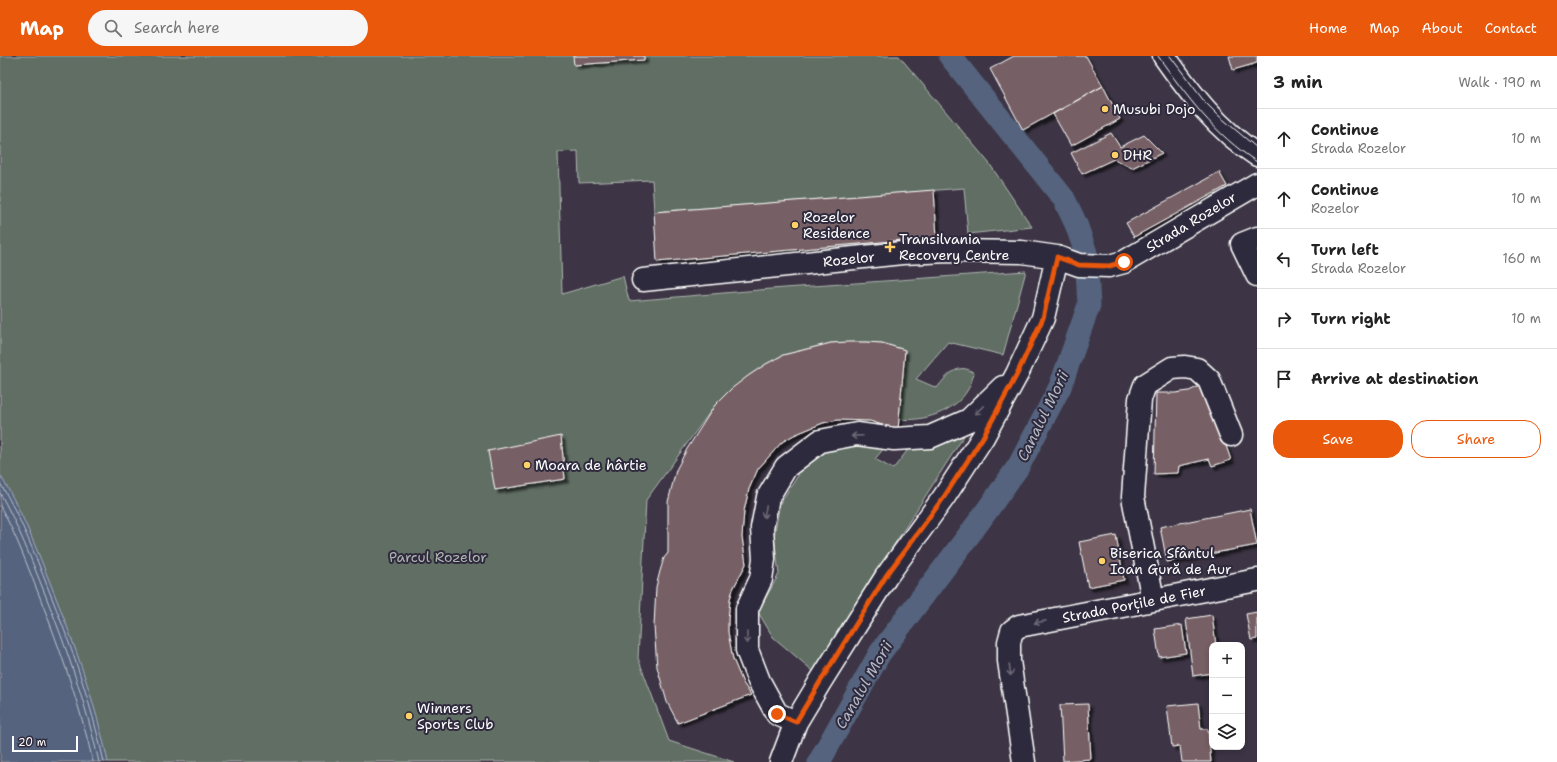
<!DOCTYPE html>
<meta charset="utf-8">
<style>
:root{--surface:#fff;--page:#f6f6f6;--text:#222;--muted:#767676;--line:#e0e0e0;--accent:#ea580c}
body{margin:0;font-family:"Shantell Sans",sans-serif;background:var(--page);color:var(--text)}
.controls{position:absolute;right:12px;bottom:12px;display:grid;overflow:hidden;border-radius:8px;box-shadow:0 2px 6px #0003}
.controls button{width:36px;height:36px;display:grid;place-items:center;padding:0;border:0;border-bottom:1px solid var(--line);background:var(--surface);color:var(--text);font:20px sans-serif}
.scale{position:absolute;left:12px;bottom:10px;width:66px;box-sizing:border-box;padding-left:4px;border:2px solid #fff;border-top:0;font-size:11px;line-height:14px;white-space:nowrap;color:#fff;-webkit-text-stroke:3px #2f2a3d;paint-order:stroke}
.stop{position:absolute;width:12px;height:12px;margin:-9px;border:3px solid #ea580c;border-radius:50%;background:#fff}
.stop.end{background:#ea580c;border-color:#fff;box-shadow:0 1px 4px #0008}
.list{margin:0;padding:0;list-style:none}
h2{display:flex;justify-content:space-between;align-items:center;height:52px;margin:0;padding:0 16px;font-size:17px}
h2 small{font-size:13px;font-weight:400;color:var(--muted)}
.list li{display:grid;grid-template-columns:26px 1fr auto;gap:12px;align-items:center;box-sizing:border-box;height:60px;padding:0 16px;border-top:1px solid var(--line)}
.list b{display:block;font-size:15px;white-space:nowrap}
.list p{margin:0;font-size:13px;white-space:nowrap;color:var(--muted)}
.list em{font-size:13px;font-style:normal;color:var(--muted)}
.actions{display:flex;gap:8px;padding:12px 16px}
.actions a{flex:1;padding:9px 0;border:1px solid var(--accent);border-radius:16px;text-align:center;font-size:14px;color:var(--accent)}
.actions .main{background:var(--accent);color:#fff}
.icon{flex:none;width:22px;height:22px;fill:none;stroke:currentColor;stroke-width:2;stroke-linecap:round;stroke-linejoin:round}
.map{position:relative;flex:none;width:1257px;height:706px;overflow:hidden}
header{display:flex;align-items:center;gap:24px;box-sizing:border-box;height:56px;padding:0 20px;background:var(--accent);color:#fff}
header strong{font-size:19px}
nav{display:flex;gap:22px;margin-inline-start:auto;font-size:14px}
.search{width:280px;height:36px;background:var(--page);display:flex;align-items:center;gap:10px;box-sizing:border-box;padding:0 14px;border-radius:22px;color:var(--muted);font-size:15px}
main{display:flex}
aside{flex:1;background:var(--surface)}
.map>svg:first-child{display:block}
.green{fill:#606e64;stroke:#b0b6b2}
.water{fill:#54647e;stroke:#98a2b2}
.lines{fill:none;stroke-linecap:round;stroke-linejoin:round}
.shore{stroke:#bbc1cb;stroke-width:1}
.canal{stroke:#54647e;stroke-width:23}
.building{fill:#776165;stroke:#fff;filter:url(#shadow)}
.minor-casing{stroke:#fff;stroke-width:25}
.major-casing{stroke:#fff;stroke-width:25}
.minor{stroke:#2f2a3d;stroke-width:22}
.major{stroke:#2f2a3d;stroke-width:22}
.tram{stroke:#fff;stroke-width:1}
.oneway{stroke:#6d6a77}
.route{stroke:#ea580c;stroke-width:5}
.poi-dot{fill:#ffd166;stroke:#2f2a3d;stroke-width:1.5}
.labels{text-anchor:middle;stroke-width:4;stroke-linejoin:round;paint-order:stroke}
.poi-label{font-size:14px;fill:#fff;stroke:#2f2a3d;text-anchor:start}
.street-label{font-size:14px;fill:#fff;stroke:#2f2a3d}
.park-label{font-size:14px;fill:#b0b6b2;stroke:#2f2a3d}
.water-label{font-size:15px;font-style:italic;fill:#b2b9c5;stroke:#2f2a3d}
</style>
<header>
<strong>Map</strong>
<div class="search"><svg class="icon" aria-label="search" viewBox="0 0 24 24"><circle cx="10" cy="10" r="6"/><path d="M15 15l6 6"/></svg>Search here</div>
<nav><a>Home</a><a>Map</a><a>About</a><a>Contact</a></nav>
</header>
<main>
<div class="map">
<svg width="1257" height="706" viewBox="0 0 1257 706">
<defs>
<filter id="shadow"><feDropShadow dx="3.5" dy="3.5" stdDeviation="1" flood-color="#0009"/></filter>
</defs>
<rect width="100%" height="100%" fill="#3d3545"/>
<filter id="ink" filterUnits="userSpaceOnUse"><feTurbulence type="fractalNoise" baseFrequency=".025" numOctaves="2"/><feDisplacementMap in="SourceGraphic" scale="8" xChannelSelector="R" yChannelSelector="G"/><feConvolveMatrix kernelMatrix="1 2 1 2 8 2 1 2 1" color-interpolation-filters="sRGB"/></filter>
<g filter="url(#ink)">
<path class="green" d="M 0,0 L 899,0 L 989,107 L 1032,171 L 968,178 L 964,132 L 654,156 L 652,124 L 579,127 L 578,95 L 558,96 L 562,238 L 623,220 L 629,245 L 771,233 L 1026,215 L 1003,299 L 948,286 L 916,323 L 937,332 C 946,320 959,305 974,317 C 972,323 971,329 967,335 C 954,356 923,366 899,363 L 905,294 L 882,287 L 866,286 L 831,287 L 783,299 L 766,308 L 748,320 L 715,349 L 646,444 L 638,602 L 669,685 L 734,706 L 108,706 C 95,646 75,589 52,532 C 37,494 22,455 0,419 Z
M 964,380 L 813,615 L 773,581 L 758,556 L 779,518 L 774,481 L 780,447 L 803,412 L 833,391 L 870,390 L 885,391 L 875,403 L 893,413 L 910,391 Z"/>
<path class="water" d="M 0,419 C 22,455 37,494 52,532 C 75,589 95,646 108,706 L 0,706 Z"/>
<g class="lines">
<path class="shore" d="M 0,427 C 20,460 34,496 48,532 C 71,589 91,646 104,706
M 0,437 C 18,469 31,503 45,538 C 67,593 86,648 99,706
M 0,450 C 16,478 27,509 39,539 C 60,593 80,649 93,706"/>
<path class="canal" d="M 819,706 L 880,597 L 978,467 L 1018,411 L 1060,331 L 1089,249 L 1086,197 L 1076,168 L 1064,143 L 950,0"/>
</g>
<path class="building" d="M 573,0 L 644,0 L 644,4 L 574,9 Z
M 1014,0 L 1086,0 L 1103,30 L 1023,74 L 990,13 Z
M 1229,0 L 1257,0 L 1257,7 L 1233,14 Z
M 1103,30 L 1120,63 L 1071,90 L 1053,58 Z
M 1111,77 L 1120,91 L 1144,79 L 1162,97 L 1132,112 L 1114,103 L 1082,118 L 1071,97 Z
M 1219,116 L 1227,130 L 1134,181 L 1126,167 Z
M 934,134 L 937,181 L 657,206 L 654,156 Z
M 848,286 L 866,286 L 882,287 L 905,294 L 898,374 L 870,365 L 838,364 L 823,367 L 794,379 L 782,386 L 758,413 L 749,433 L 744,455 L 742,481 L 746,508 L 733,533 L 730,543 L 728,564 L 728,576 L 733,603 L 743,627 L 751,639 L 678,667 L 667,646 L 657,611 L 654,570 L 656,531 L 660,515 L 664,502 L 668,497 L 668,446 L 676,414 L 687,393 L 715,349 L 731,333 L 748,320 L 766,308 L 783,299 L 831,287 Z
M 1204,328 L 1231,404 L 1212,410 L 1209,403 L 1179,410 L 1178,417 L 1154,418 L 1156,337 L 1175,337 L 1189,335 Z
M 561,380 L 565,423 L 495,434 L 488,395 Z
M 1250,453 L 1257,489 L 1167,506 L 1160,471 Z
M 1116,479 L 1124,524 L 1088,531 L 1079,486 Z
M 1257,556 L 1257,583 L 1251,584 L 1246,558 Z
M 1212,559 L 1216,589 L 1212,589 L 1212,617 L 1193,620 L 1186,563 Z
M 1182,569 L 1186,597 L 1159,601 L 1155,573 Z
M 1198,647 L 1201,673 L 1208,673 L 1211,706 L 1182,706 L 1180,690 L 1172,691 L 1167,650 Z
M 1088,648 L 1091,703 L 1063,705 L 1060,649 Z"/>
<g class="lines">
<g class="minor-casing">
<path id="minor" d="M 1257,182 L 1242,188 L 1257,219
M 643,224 L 902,197 L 950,195 L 1022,196 L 1057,201 L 1079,209 L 1109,210 L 1124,206 L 1257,128
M 1153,544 L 1133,441 L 1140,343 L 1145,329 L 1172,312 L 1185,311 L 1197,313 L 1209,324 L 1231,379
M 796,666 L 777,658 L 759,625 L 747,594 L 747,553 L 761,523 L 764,503 L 762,472 L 768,441 L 786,411 L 820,385 L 857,378 L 894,383 L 930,381 L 969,364 L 1003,331
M 781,706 L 796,666 L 820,626 L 886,521 L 944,441 L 983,381 L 1017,318 L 1043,262 L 1057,201
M 1024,706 L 1009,605 L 1009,586 L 1012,575 L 1019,570 L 1257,524"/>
</g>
<g class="major-casing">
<path id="major" d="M 1164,0 C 1190,37 1218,74 1257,99"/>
</g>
<use href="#minor" class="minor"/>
<use href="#major" class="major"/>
<path class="tram" d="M 1158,0 C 1187,41 1214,78 1257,106
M 1170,0 L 1204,45 L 1218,59 L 1257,92"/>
</g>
<defs><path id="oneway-shaft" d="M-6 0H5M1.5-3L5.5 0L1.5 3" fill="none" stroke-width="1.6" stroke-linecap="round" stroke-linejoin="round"/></defs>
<g class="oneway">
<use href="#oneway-shaft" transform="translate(979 354) rotate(136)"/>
<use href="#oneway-shaft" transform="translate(857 380) rotate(178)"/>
<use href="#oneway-shaft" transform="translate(765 456) rotate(102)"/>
<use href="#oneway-shaft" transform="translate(1040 566) rotate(169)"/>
<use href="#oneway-shaft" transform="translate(747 582) rotate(90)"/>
<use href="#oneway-shaft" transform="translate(1010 614) rotate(82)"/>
</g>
</g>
<g class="lines" filter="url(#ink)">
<path class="route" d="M 777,658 L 796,666 L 820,626 L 886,520 L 944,441 L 983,381 L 1017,318 L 1043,262 L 1057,201 L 1079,209 L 1109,210 L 1124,206"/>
</g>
<g class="poi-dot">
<circle cx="1105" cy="53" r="4"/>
<circle cx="1115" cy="99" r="4"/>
<circle cx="795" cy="169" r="4"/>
<path d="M888 185h4v4h4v4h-4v4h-4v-4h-4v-4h4z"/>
<circle cx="527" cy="409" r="4"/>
<circle cx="1102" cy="505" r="4"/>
<circle cx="409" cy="660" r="4"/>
</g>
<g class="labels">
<g class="poi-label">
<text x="1113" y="58">Musubi Dojo</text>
<text x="1123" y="104">DHR</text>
<text x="803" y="166">Rozelor<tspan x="803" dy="16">Residence</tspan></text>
<text x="899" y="188">Transilvania<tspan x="899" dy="16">Recovery Centre</tspan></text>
<text x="535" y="414">Moara de hârtie</text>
<text x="1110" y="502">Biserica Sfântul<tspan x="1110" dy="16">Ioan Gură de Aur</tspan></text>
<text x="417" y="657">Winners<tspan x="417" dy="16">Sports Club</tspan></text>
</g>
<g class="street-label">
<text transform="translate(1191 166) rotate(-31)" y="5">Strada Rozelor</text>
<text transform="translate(849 203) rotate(-6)" y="5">Rozelor</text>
<text transform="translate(1134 548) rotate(-11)" y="5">Strada Porțile de Fier</text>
</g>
<g class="park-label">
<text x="438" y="506">Parcul Rozelor</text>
</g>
<g class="water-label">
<text transform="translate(1043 360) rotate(-64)" y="5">Canalul Morii</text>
<text transform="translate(864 629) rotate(-60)" y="5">Canalul Morii</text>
</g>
</g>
</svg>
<div class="controls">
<button>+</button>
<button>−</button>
<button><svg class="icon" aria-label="layers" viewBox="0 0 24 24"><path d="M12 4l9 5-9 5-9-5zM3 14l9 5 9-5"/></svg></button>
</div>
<div class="scale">20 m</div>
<div class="stop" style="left:1124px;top:206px"></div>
<div class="stop end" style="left:777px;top:658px"></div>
</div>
<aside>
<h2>3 min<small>Walk · 190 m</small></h2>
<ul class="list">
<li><svg class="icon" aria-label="ahead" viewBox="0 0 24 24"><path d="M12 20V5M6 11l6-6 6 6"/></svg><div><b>Continue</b><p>Strada Rozelor</p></div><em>10 m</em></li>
<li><svg class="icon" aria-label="ahead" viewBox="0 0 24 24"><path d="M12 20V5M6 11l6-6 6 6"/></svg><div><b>Continue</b><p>Rozelor</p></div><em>10 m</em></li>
<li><svg class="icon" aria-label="left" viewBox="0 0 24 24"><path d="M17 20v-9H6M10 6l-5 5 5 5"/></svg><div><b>Turn left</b><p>Strada Rozelor</p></div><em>160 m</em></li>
<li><svg class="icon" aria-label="right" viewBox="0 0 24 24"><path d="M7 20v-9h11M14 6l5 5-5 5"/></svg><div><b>Turn right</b></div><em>10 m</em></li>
<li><svg class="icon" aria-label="arrive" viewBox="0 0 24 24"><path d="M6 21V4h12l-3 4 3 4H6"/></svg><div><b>Arrive at destination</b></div></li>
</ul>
<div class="actions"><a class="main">Save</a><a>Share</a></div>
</aside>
</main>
